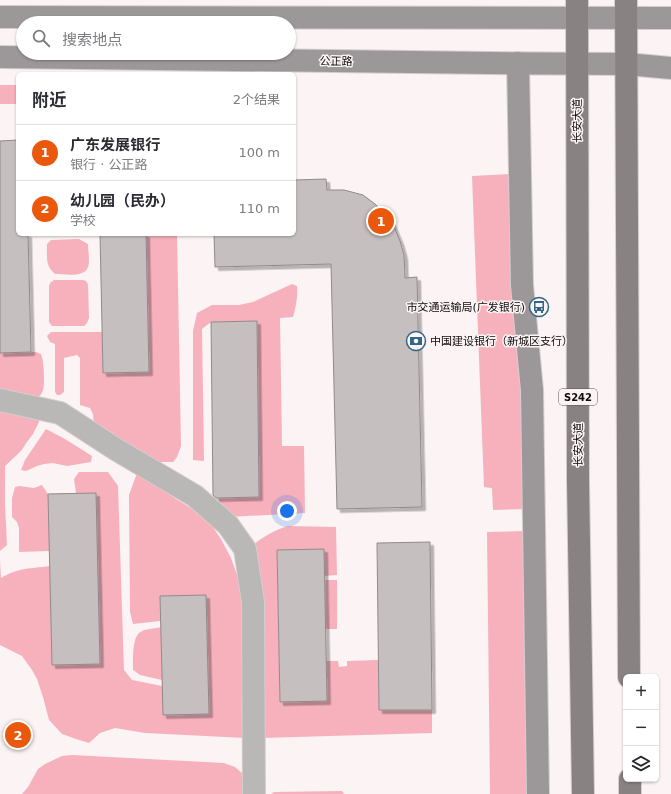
<!DOCTYPE html>
<html lang="zh">
<meta charset="utf-8">
<style>
:root{--surface:#fff;--page:#f2f2f3;--text:#2b2b33;--muted:#7c7c81;--line:#e1e1e2;--accent:#ea580c}
body{margin:0;font-family:"DejaVu Sans","Noto Sans SC",sans-serif;background:var(--page);color:var(--text)}
.controls{position:absolute;right:12px;bottom:12px;display:grid;overflow:hidden;border-radius:6px;box-shadow:0 1px 3px #0004}
.controls button{width:36px;height:36px;display:grid;place-items:center;padding:0;border:0;border-bottom:1px solid var(--line);background:var(--surface);color:var(--text);font:20px sans-serif}
.you{position:absolute;left:287px;top:511px;width:14px;height:14px;margin:-10px;border:3px solid #fff;border-radius:50%;background:#1a73e8;box-shadow:0 0 0 6px #1a73e833}
.badge{display:grid;place-items:center;width:26px;height:26px;border-radius:50%;background:var(--accent);color:#fff;font-size:13px;font-weight:700}
.pin{position:absolute;translate:-50% -50%;border:2px solid #fff;box-shadow:0 1px 4px #0006}
.list{margin:0;padding:0;list-style:none}
h2{display:flex;justify-content:space-between;align-items:center;height:52px;margin:0;padding:0 16px;font-size:17px}
h2 small{font-size:13px;font-weight:400;color:var(--muted)}
.list li{display:grid;grid-template-columns:26px 1fr auto;gap:12px;align-items:center;box-sizing:border-box;height:56px;padding:0 16px;border-top:1px solid var(--line)}
.list b{display:block;font-size:15px;white-space:nowrap}
.list p{margin:0;font-size:13px;white-space:nowrap;color:var(--muted)}
.list em{font-size:13px;font-style:normal;color:var(--muted)}
.icon{flex:none;width:22px;height:22px;fill:none;stroke:currentColor;stroke-width:2;stroke-linecap:round;stroke-linejoin:round}
.map{position:relative;flex:none;width:671px;height:794px;overflow:hidden}
.search{position:absolute;background:var(--surface);box-shadow:0 1px 3px #0004;left:16px;top:16px;width:280px;height:44px;display:flex;align-items:center;gap:10px;box-sizing:border-box;padding:0 14px;border-radius:22px;color:var(--muted);font-size:15px}
.panel{position:absolute;background:var(--surface);box-shadow:0 1px 3px #0004;left:16px;top:72px;width:280px;height:164px;border-radius:6px}
.map>svg:first-child{display:block}
.green{fill:#f6b1bc}
.building{fill:#c6bfc0;stroke:#908a8b;filter:url(#shadow)}
.lines{fill:none;stroke-linecap:round;stroke-linejoin:round}
.street-casing{stroke:#d5cecf;stroke-width:24}
.secondary-casing{stroke:#d5cecf;stroke-width:24}
.primary-casing{stroke:#d5cecf;stroke-width:24}
.street{stroke:#bab7b7;stroke-width:22}
.secondary{stroke:#9c9899;stroke-width:22}
.primary{stroke:#888283;stroke-width:22}
.labels{text-anchor:middle;stroke-width:3;stroke-linejoin:round;paint-order:stroke}
.shield{fill:#fbf3f4;stroke:#555152;stroke-width:1}
.shield-label{font-size:10px;font-weight:bold;fill:#0e0b0c}
.street-label{font-size:11px;fill:#0e0b0c;stroke:#fbf3f4}
.poi-label{font-size:11px;fill:#0e0b0c;stroke:#fbf3f4;text-anchor:end}
</style>
<div class="map">
<svg width="671" height="794" viewBox="0 0 671 794">
<defs>
<filter id="shadow"><feDropShadow dx="3.5" dy="3.5" stdDeviation="0" flood-color="#0004"/></filter>
</defs>
<rect width="100%" height="100%" fill="#fbf3f4"/>
<path class="green" d="M 0,85 L 18,85 L 18,104 L 0,104 Z
M 510,174 L 523,391 L 526,509 L 493,510 L 492,488 L 484,487 L 472,176 Z
M 146,234 L 177,234 L 181,446 L 177,457 L 173,462 L 154,462 L 94,427 L 93,414 L 90,408 L 80,405 L 80,358 L 77,355 L 64,358 L 64,392 L 60,395 L 57,395 L 55,392 L 55,344 L 50,342 L 47,336 L 51,332 L 102,332 L 103,373 L 149,372 Z
M 79,239 L 88,244 C 88,250 90,262 88,267 C 84,278 65,274 55,274 C 45,266 47,256 47,244 L 51,240 Z
M 54,280 L 83,280 L 86,281 L 88,284 L 89,318 L 87,323 L 84,326 L 52,326 L 49,322 L 49,286 L 50,283 Z
M 292,284 L 297,286 C 298,297 296,306 293,317 L 280,318 L 282,446 L 304,446 L 305,513 L 228,517 L 219,507 L 219,498 L 259,497 L 257,321 L 211,322 L 202,329 L 204,461 L 193,460 L 193,331 L 197,313 L 212,305 L 239,305 L 253,302 Z
M 36,352 L 41,354 C 44,361 45,383 43,390 C 42,394 39,397 35,399 L 0,394 L 0,353 Z
M 0,410 L 38,417 L 39,422 L 33,434 L 27,442 L 21,451 L 5,466 L 5,504 L 7,545 L 0,551 Z
M 46,429 L 65,439 L 92,456 L 91,462 L 67,466 L 53,463 L 44,464 L 37,466 L 26,471 L 21,470 L 25,460 Z
M 79,472 L 108,472 L 118,486 L 124,670 L 132,680 L 162,686 L 162,680 L 140,675 L 133,670 C 133,661 132,639 139,633 C 145,628 154,629 161,627 L 160,621 L 133,624 L 130,612 L 129,495 L 137,473 L 153,481 L 176,499 L 206,517 L 221,539 L 231,558 L 241,586 L 246,627 L 245,738 L 145,733 L 115,728 L 100,733 L 89,743 L 76,739 L 62,734 L 49,720 L 43,697 L 37,679 L 32,670 L 22,656 L 0,645 L 0,560 L 1,578 C 20,567 29,569 50,566 L 49,551 L 19,552 L 19,528 L 17,522 L 12,517 L 12,498 L 15,487 L 19,486 L 34,488 L 42,485 L 48,494 L 76,493 L 74,479 Z
M 288,526 L 336,527 L 337,575 L 324,576 L 277,550 L 280,701 L 327,701 L 326,661 L 338,661 L 339,667 L 347,666 L 347,661 L 378,660 L 379,710 L 432,710 L 432,733 L 262,738 L 252,546 C 262,537 275,530 288,526 Z
M 524,531 L 528,794 L 490,794 L 487,532 Z
M 325,580 L 337,580 L 337,629 L 325,629 Z
M 72,755 L 224,763 L 235,767 L 242,773 L 242,794 L 22,794 L 28,787 L 38,769 L 45,764 L 62,756 Z
M 342,791 L 344,794 L 271,794 L 274,792 Z"/>
<path class="building" d="M 18,140 L 18,234 L 28,234 L 31,352 L 0,353 L 0,141 Z
M 326,179 L 327,190 L 344,190 L 363,195 L 375,204 L 383,212 L 392,222 L 400,241 L 404,255 L 405,278 L 417,277 L 422,507 L 337,509 L 331,264 L 215,267 L 214,234 L 294,234 L 294,180 Z
M 100,234 L 146,234 L 149,372 L 103,373 Z
M 257,321 L 259,497 L 216,498 L 213,495 L 211,322 Z
M 96,493 L 100,664 L 52,665 L 48,494 Z
M 430,542 L 432,710 L 379,710 L 377,543 Z
M 324,549 L 327,701 L 280,702 L 277,550 Z
M 206,595 L 209,714 L 163,715 L 160,596 Z"/>
<g class="lines">
<g class="street-casing">
<path id="street" d="M 0,400 L 60,413 L 117,450 L 195,496 L 228,525 L 245,549 L 253,602 L 254,794"/>
</g>
<g class="secondary-casing">
<path id="secondary" d="M 0,17 L 671,18
M 0,57 L 490,63 L 627,64 L 671,68
M 518,63 L 522,285 L 532,390 L 538,794"/>
</g>
<g class="primary-casing">
<path id="primary" d="M 577,0 L 578,480 L 583,794
M 626,0 L 629,677
M 630,779 L 630,794"/>
</g>
<use href="#street" class="street"/>
<use href="#secondary" class="secondary"/>
<use href="#primary" class="primary"/>
</g>
<defs>
<g id="bus-ring" transform="scale(1)"><circle r="9.5" fill="#fbf3f4" stroke="#336683" stroke-width="1.5"/><path d="M-5-6H5V4H4V6H2V4H-2V6H-4V4H-5ZM-3.5-4V0h7V-4ZM-3.5 1.2v1.5H-2V1.2ZM2 1.2v1.5H3.5V1.2Z" fill="#336683"/></g>
<g id="bank-ring" transform="scale(1)"><circle r="9.5" fill="#fbf3f4" stroke="#336683" stroke-width="1.5"/><path d="M-6-4H6V4H-6ZM0-2.3a2.3 2.3 0 1 0 0 4.6a2.3 2.3 0 1 0 0-4.6Z" fill="#336683"/></g>
</defs>
<g fill-rule="evenodd">
<use href="#bus-ring" x="539" y="307"/>
<use href="#bank-ring" x="416" y="341"/>
</g>
<g class="labels">
<rect class="shield" x="559" y="389" width="38" height="16" rx="3"/>
<g class="shield-label">
<text x="578" y="401">S242</text>
</g>
<g class="street-label">
<text transform="translate(336 61) rotate(1)" y="4">公正路</text>
<text transform="translate(577 121) rotate(-90)" y="4">长安大道</text>
<text transform="translate(578 445) rotate(-90)" y="4">长安大道</text>
</g>
<g class="poi-label">
<text x="525" y="311">市交通运输局(广发银行)</text>
<text x="430" y="345" text-anchor="start">中国建设银行（新城区支行）</text>
</g>
</g>
</svg>
<div class="controls">
<button>+</button>
<button>−</button>
<button><svg class="icon" aria-label="layers" viewBox="0 0 24 24"><path d="M12 4l9 5-9 5-9-5zM3 14l9 5 9-5"/></svg></button>
</div>
<div class="you"></div>
<div class="pin badge" style="left:381px;top:221px">1</div>
<div class="pin badge" style="left:18px;top:735px">2</div>
<div class="search"><svg class="icon" aria-label="search" viewBox="0 0 24 24"><circle cx="10" cy="10" r="6"/><path d="M15 15l6 6"/></svg>搜索地点</div>
<section class="panel">
<h2>附近<small>2个结果</small></h2>
<ul class="list">
<li><span class="badge">1</span><div><b>广东发展银行</b><p>银行 · 公正路</p></div><em>100 m</em></li>
<li><span class="badge">2</span><div><b>幼儿园（民办）</b><p>学校</p></div><em>110 m</em></li>
</ul>
</section>
</div>
